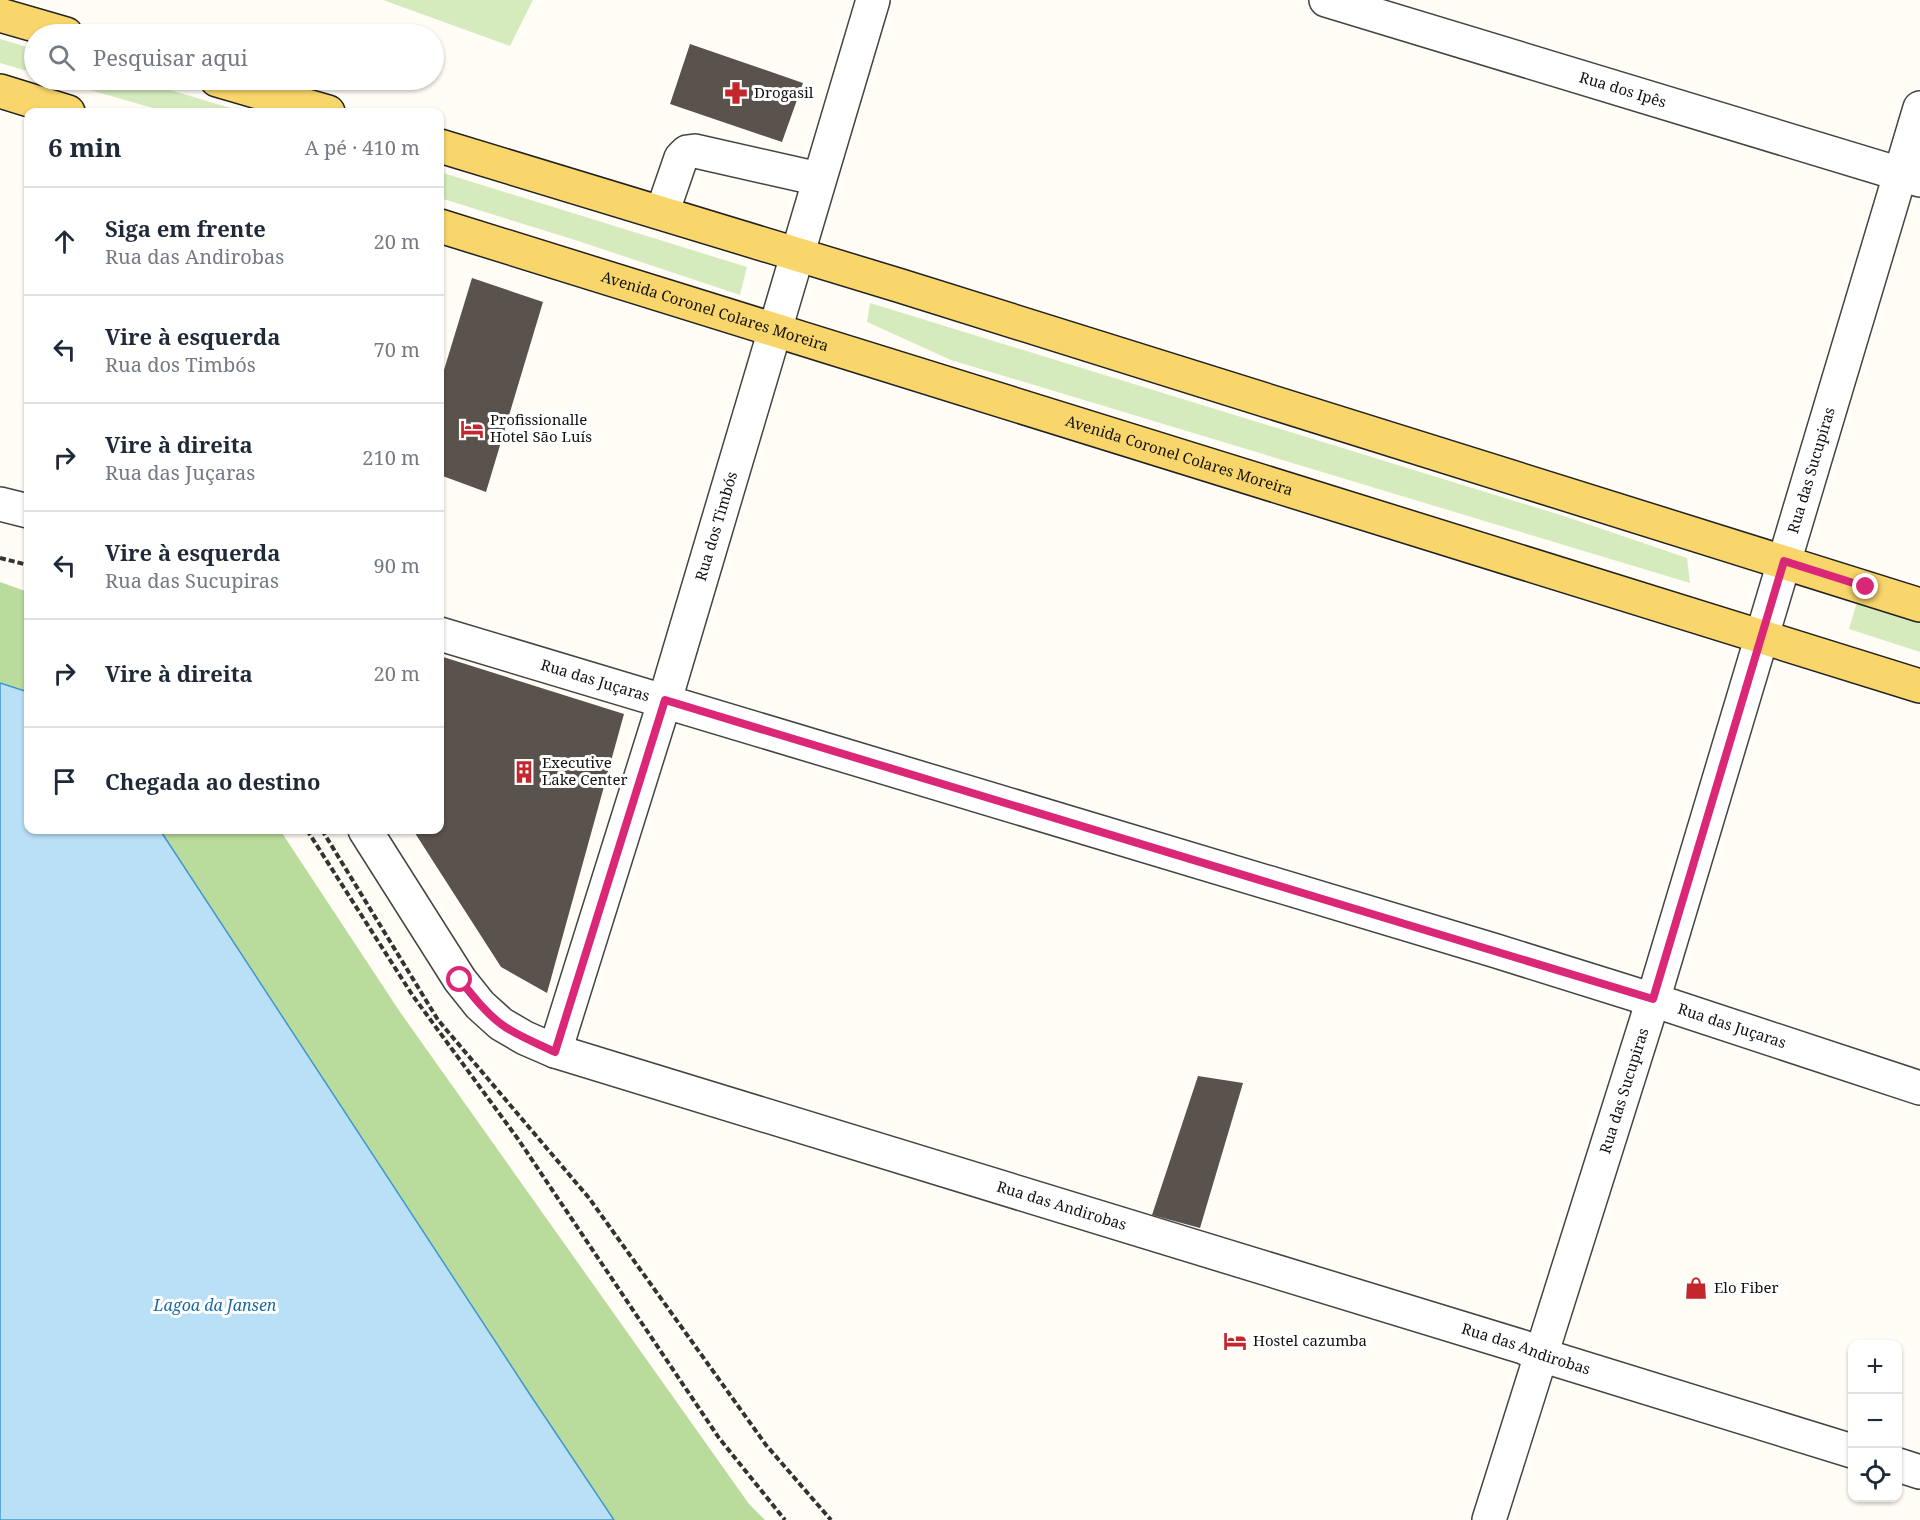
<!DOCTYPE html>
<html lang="pt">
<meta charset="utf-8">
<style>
:root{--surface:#fff;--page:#f2f2f3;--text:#1f2937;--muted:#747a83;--line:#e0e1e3}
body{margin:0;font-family:"Noto Serif",serif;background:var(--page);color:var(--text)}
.controls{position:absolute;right:18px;bottom:18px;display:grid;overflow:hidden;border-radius:12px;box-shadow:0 2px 4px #0004}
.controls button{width:54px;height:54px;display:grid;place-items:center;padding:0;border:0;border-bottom:2px solid var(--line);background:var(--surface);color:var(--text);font:30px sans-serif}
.stop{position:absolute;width:18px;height:18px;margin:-14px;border:4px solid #db2777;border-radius:50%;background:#fff}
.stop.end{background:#db2777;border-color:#fff;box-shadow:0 2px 6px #0008}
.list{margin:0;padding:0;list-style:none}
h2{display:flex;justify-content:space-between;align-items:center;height:78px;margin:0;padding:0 24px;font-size:26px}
h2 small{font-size:20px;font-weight:400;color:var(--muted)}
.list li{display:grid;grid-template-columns:39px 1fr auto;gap:18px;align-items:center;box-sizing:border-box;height:108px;padding:0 24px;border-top:2px solid var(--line)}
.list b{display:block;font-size:22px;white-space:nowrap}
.list p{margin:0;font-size:20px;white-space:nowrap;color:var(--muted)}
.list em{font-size:20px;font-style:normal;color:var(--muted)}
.icon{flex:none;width:33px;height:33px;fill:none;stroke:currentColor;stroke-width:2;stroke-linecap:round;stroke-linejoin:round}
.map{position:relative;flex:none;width:1920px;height:1520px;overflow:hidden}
.search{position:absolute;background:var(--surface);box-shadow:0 2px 4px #0004;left:24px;top:24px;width:420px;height:66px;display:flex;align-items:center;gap:15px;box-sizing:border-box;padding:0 21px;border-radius:33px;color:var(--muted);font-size:22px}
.panel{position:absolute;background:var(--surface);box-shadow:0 2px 4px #0004;left:24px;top:108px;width:420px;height:726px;border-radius:12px}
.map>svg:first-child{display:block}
.green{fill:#d5ebbd}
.forest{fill:#b9dc9c}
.water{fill:#b9e0f7;stroke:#3f96cf;stroke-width:1.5}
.building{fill:#5a524d}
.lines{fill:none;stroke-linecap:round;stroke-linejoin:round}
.minor-casing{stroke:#444;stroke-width:36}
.major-casing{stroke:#222;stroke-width:36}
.path{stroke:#333;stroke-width:4;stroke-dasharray:6 3;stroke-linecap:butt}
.minor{stroke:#fff;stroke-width:33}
.major{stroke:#f9d66b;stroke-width:33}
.route{stroke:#db2777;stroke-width:8}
.labels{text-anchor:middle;stroke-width:6;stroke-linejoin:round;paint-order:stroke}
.street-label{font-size:15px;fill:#111;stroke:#fff}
.poi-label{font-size:15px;fill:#111;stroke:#fff;text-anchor:start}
.water-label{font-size:16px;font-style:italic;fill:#1768a6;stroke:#fff}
</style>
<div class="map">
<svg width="1920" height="1520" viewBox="0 0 1920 1520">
<rect width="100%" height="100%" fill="#fffdf5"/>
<path class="green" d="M 383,0 L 533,0 L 510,46 Z
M 0,39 L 34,49 L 34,73 L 0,63 Z
M 55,80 L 136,80 L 244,112 L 167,112 Z
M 440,172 L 747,267 L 740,295 L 575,240 L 440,198 Z
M 870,303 L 1567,517 L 1687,558 L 1690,583 L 951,360 L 867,322 Z
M 1859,595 L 1920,614 L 1920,652 L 1849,629 Z"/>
<path class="forest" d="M 0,582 L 28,592 L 28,692 L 0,683 Z
M 160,830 L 280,830 L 400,1012 L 749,1504 L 765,1520 L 614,1520 L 531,1396 Z"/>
<path class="water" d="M 0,683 L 28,692 L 28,830 L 160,830 L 531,1396 L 614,1520 L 0,1520 Z"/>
<path class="building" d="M 690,44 L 803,83 L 782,142 L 670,104 Z
M 472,278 L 543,302 L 486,492 L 440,475 L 440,383 Z
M 440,656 L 624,714 L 547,993 L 501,967 L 413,830 L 440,830 Z
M 1198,1076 L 1243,1083 L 1200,1228 L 1152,1215 Z"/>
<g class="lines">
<g class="minor-casing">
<g id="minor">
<path id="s1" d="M 1326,0 L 1920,180"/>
<path d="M 662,213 L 681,158 L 687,152 L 695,151 L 819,179"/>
<path d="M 0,504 L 28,511"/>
<path id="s2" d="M 440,634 L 1493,950 L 1653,1000 L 1920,1088"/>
<path id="s3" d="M 365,830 L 460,980 L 480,1005 L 501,1024 L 525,1038 L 555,1051 L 1523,1347 L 1541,1355 L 1852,1451"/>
<path id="s4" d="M 555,1051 L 665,700 L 873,0"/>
<path d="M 1898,1465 L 1920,1472"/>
<path id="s5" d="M 1489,1520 L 1653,1000 L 1920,108"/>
</g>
</g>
<g class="major-casing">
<g id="major">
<path d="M 0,15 L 66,34"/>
<path d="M 217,80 L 328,112"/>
<path d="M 0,91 L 68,112"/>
<path d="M 440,146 L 901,286 L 1920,605"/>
<path id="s6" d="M 440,226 L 1920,686"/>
</g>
</g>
<path class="path" d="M 0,558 L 28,565
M 307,830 L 413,996 L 518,1139 L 719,1438 L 785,1520
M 322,830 L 438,1020 L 589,1198 L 766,1445 L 831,1520"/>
<use href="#minor" class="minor"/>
<use href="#major" class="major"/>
</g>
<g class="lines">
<path class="route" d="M 460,980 C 472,995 485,1012 501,1024 C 517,1036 537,1043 555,1052 L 665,700 L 1653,999 L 1784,561 L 1866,587"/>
</g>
<defs>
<g id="pharmacy-bare" transform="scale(1.8)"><path d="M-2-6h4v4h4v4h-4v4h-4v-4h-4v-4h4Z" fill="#c4262e" stroke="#fff" stroke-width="2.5" paint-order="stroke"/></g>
<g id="hotel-bare" transform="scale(1.8)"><path d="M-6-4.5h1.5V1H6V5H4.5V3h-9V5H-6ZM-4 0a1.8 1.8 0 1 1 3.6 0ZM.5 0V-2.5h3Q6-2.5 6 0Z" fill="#c4262e" stroke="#fff" stroke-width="2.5" paint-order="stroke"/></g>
<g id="building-bare" transform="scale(1.8)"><path d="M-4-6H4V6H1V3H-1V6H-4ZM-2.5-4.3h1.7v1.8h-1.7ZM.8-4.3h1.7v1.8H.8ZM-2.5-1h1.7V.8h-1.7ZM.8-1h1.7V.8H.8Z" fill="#c4262e" stroke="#fff" stroke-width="2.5" paint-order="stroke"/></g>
<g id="shop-bare" transform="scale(1.8)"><path d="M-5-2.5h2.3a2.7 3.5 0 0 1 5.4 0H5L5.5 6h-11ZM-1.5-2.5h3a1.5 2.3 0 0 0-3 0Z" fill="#c4262e" stroke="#fff" stroke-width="2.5" paint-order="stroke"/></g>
</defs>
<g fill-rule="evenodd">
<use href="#pharmacy-bare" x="736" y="93"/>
<use href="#hotel-bare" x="472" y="429"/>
<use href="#building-bare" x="524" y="772"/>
<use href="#shop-bare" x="1696" y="1288"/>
<use href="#hotel-bare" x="1235" y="1341"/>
</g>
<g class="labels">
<g class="street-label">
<text dy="5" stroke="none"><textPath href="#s1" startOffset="310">Rua dos Ipês</textPath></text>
<text dy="5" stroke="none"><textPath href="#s6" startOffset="288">Avenida Coronel Colares Moreira</textPath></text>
<text dy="5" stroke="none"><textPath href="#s6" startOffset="774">Avenida Coronel Colares Moreira</textPath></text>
<text dy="5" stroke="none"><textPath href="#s5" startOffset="1098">Rua das Sucupiras</textPath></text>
<text dy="5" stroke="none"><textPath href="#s4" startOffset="549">Rua dos Timbós</textPath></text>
<text dy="5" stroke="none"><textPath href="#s2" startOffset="162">Rua das Juçaras</textPath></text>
<text dy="5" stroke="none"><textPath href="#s2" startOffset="1350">Rua das Juçaras</textPath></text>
<text dy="5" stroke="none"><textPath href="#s5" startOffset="450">Rua das Sucupiras</textPath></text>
<text dy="5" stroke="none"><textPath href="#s3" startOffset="828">Rua das Andirobas</textPath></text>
<text dy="5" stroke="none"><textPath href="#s3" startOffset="1314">Rua das Andirobas</textPath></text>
</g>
<g class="poi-label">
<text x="754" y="98">Drogasil</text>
<text x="490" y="425">Profissionalle<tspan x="490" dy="17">Hotel São Luís</tspan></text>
<text x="542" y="768">Executive<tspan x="542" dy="17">Lake Center</tspan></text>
<text x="1714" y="1293">Elo Fiber</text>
<text x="1253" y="1346">Hostel cazumba</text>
</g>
<g class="water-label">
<text x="215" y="1311">Lagoa da Jansen</text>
</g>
</g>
</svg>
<div class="controls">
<button>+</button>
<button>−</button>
<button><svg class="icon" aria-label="locate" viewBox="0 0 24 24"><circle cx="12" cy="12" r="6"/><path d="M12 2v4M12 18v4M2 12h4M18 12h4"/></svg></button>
</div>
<div class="stop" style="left:460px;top:980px"></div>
<div class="stop end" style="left:1866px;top:587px"></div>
<div class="search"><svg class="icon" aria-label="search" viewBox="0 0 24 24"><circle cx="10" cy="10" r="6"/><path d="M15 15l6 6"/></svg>Pesquisar aqui</div>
<section class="panel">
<h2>6 min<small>A pé · 410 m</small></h2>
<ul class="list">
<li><svg class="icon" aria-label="ahead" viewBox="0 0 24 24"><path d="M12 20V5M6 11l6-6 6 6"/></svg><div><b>Siga em frente</b><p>Rua das Andirobas</p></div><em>20 m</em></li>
<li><svg class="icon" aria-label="left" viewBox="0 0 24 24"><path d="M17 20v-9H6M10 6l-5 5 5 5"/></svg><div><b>Vire à esquerda</b><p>Rua dos Timbós</p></div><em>70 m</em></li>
<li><svg class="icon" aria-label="right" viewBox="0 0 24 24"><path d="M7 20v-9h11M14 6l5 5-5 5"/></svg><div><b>Vire à direita</b><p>Rua das Juçaras</p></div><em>210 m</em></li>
<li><svg class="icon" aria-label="left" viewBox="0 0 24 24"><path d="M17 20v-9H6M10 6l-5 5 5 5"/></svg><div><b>Vire à esquerda</b><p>Rua das Sucupiras</p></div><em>90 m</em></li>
<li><svg class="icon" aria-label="right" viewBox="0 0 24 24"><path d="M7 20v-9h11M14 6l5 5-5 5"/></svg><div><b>Vire à direita</b></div><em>20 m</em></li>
<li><svg class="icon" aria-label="arrive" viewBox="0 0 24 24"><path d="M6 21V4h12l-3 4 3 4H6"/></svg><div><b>Chegada ao destino</b></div></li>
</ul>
</section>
</div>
